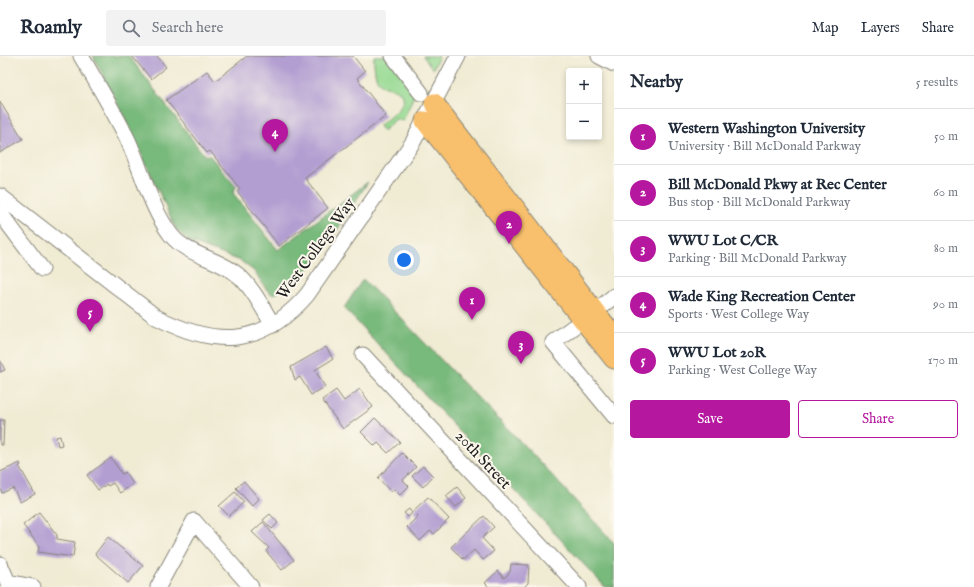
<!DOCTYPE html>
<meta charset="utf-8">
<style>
:root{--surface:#fff;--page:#f2f2f3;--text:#1f2937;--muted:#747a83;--line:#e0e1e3;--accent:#b5179e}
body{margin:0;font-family:"IM FELL English",serif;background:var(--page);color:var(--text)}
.controls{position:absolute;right:12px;top:12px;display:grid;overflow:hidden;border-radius:4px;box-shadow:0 2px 6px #0003}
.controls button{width:36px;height:36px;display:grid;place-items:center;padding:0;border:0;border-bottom:1px solid var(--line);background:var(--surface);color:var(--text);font:20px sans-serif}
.you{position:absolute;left:404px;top:204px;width:14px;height:14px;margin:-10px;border:3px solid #fff;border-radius:50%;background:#1a73e8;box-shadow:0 0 0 6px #1a73e833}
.badge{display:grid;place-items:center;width:26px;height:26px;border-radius:50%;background:var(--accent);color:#fff;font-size:13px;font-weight:700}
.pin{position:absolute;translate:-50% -33px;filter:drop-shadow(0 1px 2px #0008)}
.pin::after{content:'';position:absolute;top:21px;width:14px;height:12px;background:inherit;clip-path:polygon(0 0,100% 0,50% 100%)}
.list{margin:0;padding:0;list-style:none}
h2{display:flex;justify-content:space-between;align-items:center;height:52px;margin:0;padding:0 16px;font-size:17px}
h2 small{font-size:13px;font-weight:400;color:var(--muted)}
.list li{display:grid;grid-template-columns:26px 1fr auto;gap:12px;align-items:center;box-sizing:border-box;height:56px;padding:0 16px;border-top:1px solid var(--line)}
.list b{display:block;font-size:15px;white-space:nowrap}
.list p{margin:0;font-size:13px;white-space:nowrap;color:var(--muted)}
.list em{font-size:13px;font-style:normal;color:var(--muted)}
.actions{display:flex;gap:8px;padding:12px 16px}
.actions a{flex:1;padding:9px 0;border:1px solid var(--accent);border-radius:4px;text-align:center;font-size:14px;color:var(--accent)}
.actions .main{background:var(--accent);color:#fff}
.icon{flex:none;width:22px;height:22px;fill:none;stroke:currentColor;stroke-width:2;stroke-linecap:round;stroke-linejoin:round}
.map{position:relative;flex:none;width:614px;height:531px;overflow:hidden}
header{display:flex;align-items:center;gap:24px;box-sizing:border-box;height:56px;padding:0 20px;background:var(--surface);border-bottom:1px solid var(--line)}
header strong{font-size:19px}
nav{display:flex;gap:22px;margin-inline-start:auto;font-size:14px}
.search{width:280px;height:36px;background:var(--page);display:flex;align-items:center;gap:10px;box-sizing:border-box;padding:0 14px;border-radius:4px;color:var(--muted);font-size:15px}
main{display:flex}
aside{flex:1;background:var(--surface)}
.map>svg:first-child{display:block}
.green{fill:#95d991;stroke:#587a56}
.forest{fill:#78b97b;stroke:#4a6a4c}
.building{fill:#b29ed1}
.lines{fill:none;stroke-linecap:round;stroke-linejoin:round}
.minor-casing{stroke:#868478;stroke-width:17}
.major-casing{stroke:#868478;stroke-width:21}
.minor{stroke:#fff;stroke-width:15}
.major{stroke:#f8bf6c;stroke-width:19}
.labels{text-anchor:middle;stroke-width:4;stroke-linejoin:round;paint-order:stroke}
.street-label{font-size:16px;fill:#1c1c1c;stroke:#fbf7ec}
</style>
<header>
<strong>Roamly</strong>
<div class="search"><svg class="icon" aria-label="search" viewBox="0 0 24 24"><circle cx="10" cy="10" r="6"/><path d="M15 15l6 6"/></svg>Search here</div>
<nav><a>Map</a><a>Layers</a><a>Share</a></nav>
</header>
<main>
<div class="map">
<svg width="614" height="531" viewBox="0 0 614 531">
<rect width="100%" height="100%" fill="#fbf7ec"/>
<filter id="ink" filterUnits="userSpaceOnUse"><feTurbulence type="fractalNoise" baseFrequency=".025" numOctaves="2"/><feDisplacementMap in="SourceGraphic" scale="8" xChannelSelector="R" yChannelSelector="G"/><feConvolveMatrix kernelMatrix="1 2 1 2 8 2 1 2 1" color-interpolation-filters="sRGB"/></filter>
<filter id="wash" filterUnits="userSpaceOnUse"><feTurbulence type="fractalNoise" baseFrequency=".012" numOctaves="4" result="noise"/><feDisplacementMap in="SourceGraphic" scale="16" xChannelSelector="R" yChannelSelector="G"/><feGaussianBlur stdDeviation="0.9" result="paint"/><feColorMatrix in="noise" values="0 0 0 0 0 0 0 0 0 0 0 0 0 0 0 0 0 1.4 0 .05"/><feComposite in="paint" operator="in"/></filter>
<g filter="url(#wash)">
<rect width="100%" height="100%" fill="#f0ebd3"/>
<path class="green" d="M 374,0 L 386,0 L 415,37 L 403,65 L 396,63 L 383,75 L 379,70 L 398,54 L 404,44 C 398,21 373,47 374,0 Z
M 423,0 L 439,0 L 433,13 Z"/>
<path class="forest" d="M 93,0 L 129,0 L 204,99 L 210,100 L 236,131 L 233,137 L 278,194 L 368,126 C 348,156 321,204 294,226 C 288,231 280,235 273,239 L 266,233 L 255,216 L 241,205 L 189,186 L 176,173 L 124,60 Z
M 363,223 L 537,403 L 614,487 L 614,531 L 605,531 L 344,252 Z"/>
<g id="blocks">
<path class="building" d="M 132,0 L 157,0 L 166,11 L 151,23 Z
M 247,0 L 353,0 L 365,15 L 357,22 L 386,60 L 305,122 L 328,152 L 279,190 L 237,135 L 240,133 L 210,95 L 207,97 L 166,44 L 207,15 L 215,25 Z
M 0,46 L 23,83 L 0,97 Z
M 326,291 L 333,303 L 315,314 L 325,331 L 311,339 L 300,321 L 295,324 L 291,311 Z
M 0,304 L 5,314 L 0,316 Z
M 360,333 L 373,351 L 343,373 L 322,344 L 336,334 L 344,345 Z
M 375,362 L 400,386 L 388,397 L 378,387 L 375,390 L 361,376 Z
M 0,364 L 4,364 L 3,389 L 0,389 Z
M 60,380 L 62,389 L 58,390 L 56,381 Z
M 402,397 L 416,411 L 403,424 L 409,430 L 400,439 L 394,433 L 391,436 L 378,422 Z
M 111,402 L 122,418 L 125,416 L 133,428 L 120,437 L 113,427 L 108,430 L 107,428 L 98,434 L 87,419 Z
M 20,407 L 21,409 L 19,410 L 35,438 L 20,446 L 13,432 L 2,437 L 0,432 L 0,416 Z
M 423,410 L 433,420 L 423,431 L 412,420 Z
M 244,425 L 259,443 L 252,450 L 236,432 Z
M 457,431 L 466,442 L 456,451 L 446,440 Z
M 235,436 L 244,446 L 229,460 L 219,450 Z
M 428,441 L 449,463 L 434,478 L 430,475 L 420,485 L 407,471 L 418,460 L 413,455 Z
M 409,453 L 412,457 L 408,461 L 404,457 Z
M 39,456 L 57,479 L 57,483 L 75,486 L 73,501 L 38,496 L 39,490 L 23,469 Z
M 270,458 L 278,467 L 272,473 L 263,464 Z
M 484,460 L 494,471 L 482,482 L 494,495 L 483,504 L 474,494 L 463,504 L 451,491 Z
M 263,466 L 294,504 L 282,514 L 266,495 L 269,492 L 252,476 Z
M 108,481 L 143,510 L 128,527 L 95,498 Z
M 511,508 L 529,509 L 528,527 L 524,531 L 489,531 L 485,527 L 498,515 L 504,522 L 510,516 Z"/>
</g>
</g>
<g filter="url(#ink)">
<use href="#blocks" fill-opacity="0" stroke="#868478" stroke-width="1"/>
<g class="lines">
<g class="minor-casing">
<path id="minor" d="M 81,0 C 97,27 113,54 127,82 C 142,114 150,151 171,179 C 188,200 218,202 238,219 C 253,232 263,253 273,269
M 393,0 L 421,37
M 599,0 L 614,8
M 0,140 L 156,261 C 215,291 261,292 307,239 L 413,86 L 458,0
M 0,157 L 42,213
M 595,256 L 614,240
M 584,263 L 553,286 L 614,360
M 363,299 L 579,531
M 0,508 L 10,531
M 8,526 L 33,531
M 158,531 L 194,465 L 251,531"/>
</g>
<g class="major-casing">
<path id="major" d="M 434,47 L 614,280
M 425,65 L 614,303"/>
</g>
<use href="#minor" class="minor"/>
<use href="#major" class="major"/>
</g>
</g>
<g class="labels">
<g class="street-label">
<text transform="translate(315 192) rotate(-54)" y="6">West College Way</text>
<text transform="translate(484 403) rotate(47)" y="6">20th Street</text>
</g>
</g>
</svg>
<div class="controls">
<button>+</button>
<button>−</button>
</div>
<div class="you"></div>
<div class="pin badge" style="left:472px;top:264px">1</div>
<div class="pin badge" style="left:509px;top:188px">2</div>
<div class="pin badge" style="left:521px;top:308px">3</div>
<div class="pin badge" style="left:275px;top:96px">4</div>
<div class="pin badge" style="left:90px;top:276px">5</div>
</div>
<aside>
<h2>Nearby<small>5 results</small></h2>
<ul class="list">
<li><span class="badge">1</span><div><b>Western Washington University</b><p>University · Bill McDonald Parkway</p></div><em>50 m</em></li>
<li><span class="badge">2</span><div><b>Bill McDonald Pkwy at Rec Center</b><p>Bus stop · Bill McDonald Parkway</p></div><em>60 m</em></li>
<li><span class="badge">3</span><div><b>WWU Lot C/CR</b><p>Parking · Bill McDonald Parkway</p></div><em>80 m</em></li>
<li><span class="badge">4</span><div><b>Wade King Recreation Center</b><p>Sports · West College Way</p></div><em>90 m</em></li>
<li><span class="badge">5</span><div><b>WWU Lot 20R</b><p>Parking · West College Way</p></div><em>170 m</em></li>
</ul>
<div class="actions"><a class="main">Save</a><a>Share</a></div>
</aside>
</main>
